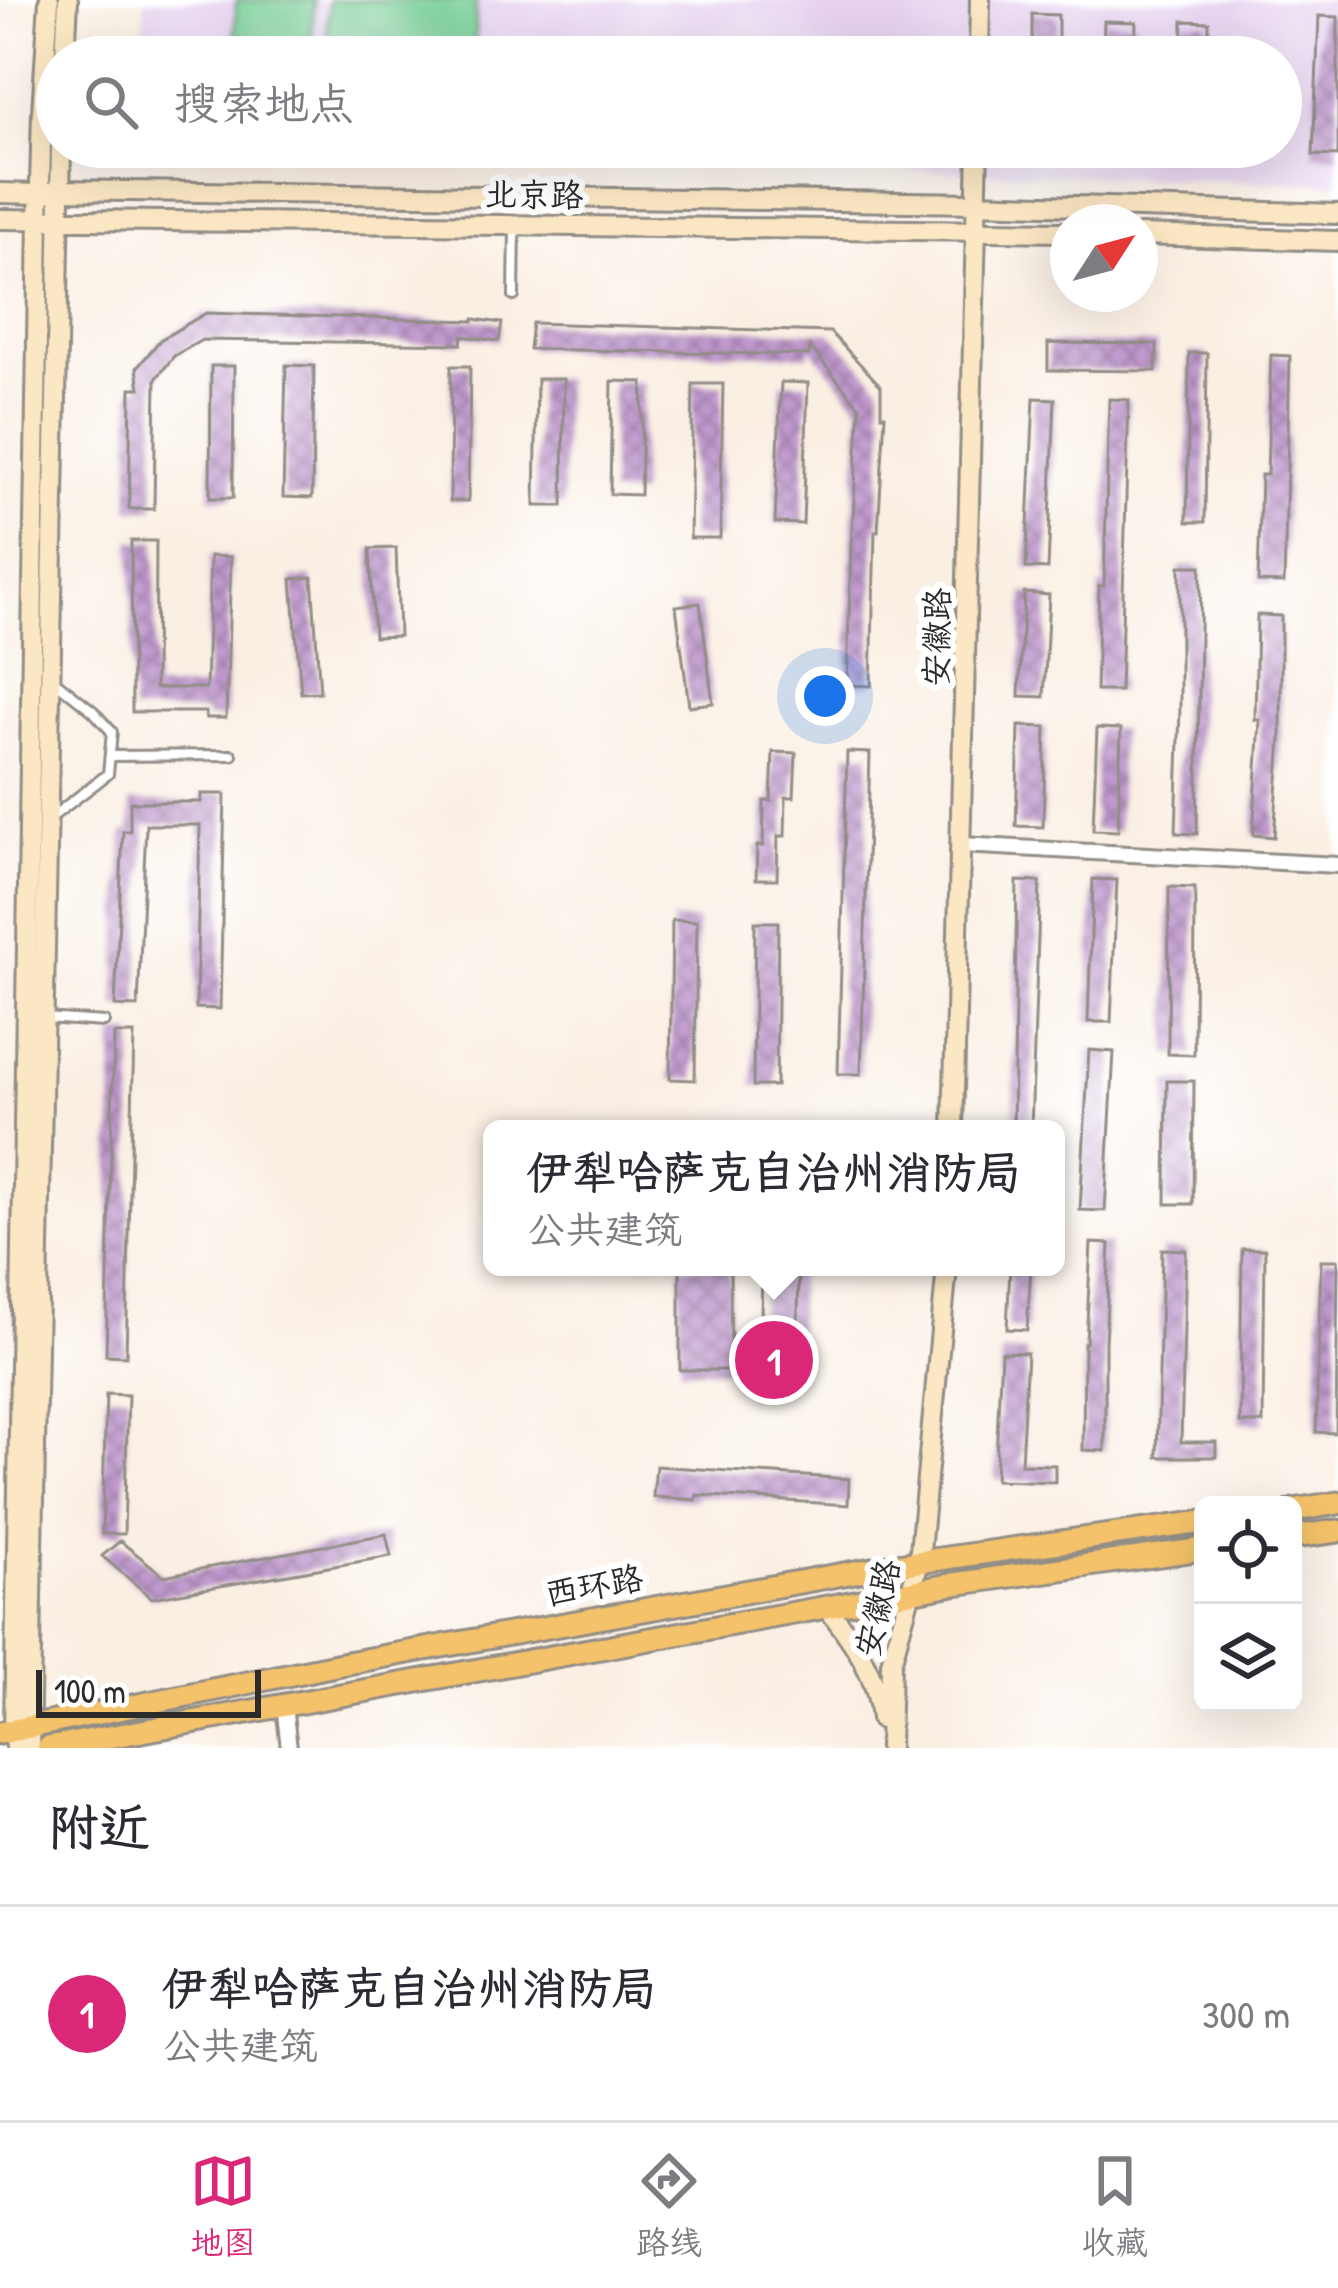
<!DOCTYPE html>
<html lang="zh">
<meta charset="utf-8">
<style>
:root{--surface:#fff;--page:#f2f2f3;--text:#2b2b33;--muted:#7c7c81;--line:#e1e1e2;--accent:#db2777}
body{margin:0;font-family:"Patrick Hand","LXGW WenKai TC",sans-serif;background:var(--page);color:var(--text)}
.controls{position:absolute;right:36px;bottom:36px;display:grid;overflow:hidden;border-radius:18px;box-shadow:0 12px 48px #0002}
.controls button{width:108px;height:108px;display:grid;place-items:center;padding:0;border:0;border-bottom:3px solid var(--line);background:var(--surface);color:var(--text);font:60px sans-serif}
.compass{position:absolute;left:1050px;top:204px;width:108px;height:108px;border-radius:50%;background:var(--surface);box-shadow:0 12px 48px #0002;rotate:54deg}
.scale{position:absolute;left:36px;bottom:30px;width:225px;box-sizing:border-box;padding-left:12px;border:6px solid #2b2b2b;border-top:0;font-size:33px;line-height:42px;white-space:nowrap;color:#2b2b2b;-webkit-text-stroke:9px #fff;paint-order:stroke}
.you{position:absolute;left:825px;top:696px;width:42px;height:42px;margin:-30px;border:9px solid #fff;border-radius:50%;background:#1a73e8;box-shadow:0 0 0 18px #1a73e833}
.badge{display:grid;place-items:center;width:78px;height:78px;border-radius:50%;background:var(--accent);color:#fff;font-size:39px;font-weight:700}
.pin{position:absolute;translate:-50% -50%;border:6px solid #fff;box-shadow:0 3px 12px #0006}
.popup{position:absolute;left:483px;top:1120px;width:582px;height:156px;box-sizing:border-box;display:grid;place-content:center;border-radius:18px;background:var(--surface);filter:drop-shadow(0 3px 9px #0005);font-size:39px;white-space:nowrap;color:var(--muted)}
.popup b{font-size:45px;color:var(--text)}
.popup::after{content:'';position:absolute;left:50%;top:100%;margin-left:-24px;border:24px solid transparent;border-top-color:var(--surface)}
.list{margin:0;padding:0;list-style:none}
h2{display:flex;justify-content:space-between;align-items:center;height:156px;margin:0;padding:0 48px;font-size:51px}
h2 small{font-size:39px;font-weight:400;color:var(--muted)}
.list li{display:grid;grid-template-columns:78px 1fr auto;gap:36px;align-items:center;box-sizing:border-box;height:216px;padding:0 48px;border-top:3px solid var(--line)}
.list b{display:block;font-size:45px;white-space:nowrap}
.list p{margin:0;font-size:39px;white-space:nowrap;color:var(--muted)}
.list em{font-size:39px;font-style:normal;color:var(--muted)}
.icon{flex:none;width:66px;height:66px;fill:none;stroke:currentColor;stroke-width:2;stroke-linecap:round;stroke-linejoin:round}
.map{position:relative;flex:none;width:1338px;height:1748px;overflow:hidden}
.search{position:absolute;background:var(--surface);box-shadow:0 12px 48px #0002;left:36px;right:36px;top:36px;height:132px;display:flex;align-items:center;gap:30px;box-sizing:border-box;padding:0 42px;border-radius:66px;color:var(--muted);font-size:45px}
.sheet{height:372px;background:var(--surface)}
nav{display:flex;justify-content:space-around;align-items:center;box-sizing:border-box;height:168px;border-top:3px solid var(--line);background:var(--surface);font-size:33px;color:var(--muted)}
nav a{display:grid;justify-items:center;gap:6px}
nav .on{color:var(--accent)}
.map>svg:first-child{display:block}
.built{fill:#e6d2f0}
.grass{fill:#72cc93;stroke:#4e7c5f;stroke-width:3}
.building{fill:url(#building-cross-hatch)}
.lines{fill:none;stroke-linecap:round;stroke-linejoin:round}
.lane-casing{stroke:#928d87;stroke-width:14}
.street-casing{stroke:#928d87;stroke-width:20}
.secondary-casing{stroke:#928d87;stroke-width:24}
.primary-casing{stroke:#928d87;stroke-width:27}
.lane{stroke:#fff;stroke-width:8}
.street{stroke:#fff;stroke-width:14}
.secondary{stroke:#fbe7c3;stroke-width:18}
.primary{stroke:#f4c26a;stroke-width:21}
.labels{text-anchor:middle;stroke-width:12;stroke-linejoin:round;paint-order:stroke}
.street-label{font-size:33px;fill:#2b2b2b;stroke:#fff}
</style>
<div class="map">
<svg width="1338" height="1748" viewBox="0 0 1338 1748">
<defs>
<pattern id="building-cross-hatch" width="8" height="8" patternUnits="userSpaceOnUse" patternTransform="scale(3)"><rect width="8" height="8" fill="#c099ce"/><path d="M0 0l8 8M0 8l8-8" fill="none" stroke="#9c7da7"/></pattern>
</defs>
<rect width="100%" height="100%" fill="#fff"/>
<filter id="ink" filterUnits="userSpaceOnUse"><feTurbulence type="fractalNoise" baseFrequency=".00833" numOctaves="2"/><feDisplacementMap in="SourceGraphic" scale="24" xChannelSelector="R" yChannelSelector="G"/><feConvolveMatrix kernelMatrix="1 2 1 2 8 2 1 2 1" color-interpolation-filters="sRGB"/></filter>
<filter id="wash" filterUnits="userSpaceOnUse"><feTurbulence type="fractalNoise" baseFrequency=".004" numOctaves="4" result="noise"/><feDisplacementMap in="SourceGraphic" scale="48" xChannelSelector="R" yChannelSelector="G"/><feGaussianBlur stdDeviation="2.7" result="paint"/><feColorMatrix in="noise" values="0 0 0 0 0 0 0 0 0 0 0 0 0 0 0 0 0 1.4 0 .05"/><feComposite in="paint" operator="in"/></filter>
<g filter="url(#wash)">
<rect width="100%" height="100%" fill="#faefe3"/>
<path class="built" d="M 145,0 L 1338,0 L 1338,184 L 202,147 L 1281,147 L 1281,57 L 142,57 Z"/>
<path class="grass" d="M 236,0 L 314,0 L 311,57 L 234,57 Z
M 329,0 L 476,0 L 475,57 L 326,57 Z"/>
<g id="blocks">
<path class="building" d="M 1032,14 L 1058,15 L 1058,57 L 1032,57 Z
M 1319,16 L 1338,17 L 1338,156 L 1313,155 Z
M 1104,21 L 1136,22 L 1135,57 L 1103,57 Z
M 1183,21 L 1209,22 L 1208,57 L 1182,57 Z
M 206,313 L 473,321 L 474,319 L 502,323 L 499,341 L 462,336 L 461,344 L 202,340 L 174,356 L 156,379 L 154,509 L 129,509 L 131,388 L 140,388 L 137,368 L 160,340 Z
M 532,323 L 830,332 L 881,386 L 881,415 L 885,415 L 878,531 L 875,531 L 871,686 L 847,685 L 851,547 L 860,407 L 810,347 L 809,355 L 529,349 Z
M 1048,343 L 1157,344 L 1156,371 L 1048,370 Z
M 1189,353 L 1207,353 L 1205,522 L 1187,522 Z
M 1271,355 L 1290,356 L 1284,583 L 1258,582 L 1261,475 L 1267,475 Z
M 286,365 L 314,366 L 312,498 L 283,497 Z
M 211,366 L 234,366 L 233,498 L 210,498 Z
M 451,366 L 470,366 L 468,501 L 450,501 Z
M 537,379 L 564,379 L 563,506 L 535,506 Z
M 612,381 L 643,382 L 640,495 L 610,494 Z
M 781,382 L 808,383 L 803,524 L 775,523 Z
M 693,384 L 723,384 L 720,538 L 690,538 Z
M 1034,398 L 1055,399 L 1048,569 L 1026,568 Z
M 1109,399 L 1129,400 L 1120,691 L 1096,691 L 1099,586 L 1104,586 Z
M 131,541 L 156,541 L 155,688 L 206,688 L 210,556 L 231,557 L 226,718 L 206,718 L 206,712 L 132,712 Z
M 396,548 L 399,636 L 374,637 L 370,549 Z
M 1180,566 L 1201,566 L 1197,834 L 1176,833 L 1180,708 Z
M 312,577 L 320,692 L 301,693 L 292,579 Z
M 1024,593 L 1049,595 L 1044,697 L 1019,696 Z
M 700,603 L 713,703 L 689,706 L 676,606 Z
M 1257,615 L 1281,616 L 1281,738 L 1274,837 L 1253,835 L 1260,720 L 1255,720 Z
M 1019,726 L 1046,727 L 1043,827 L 1016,826 Z
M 1097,728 L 1121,729 L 1118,831 L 1093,830 Z
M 773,752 L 796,753 L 794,797 L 786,797 L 785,836 L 778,836 L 777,879 L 756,879 L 757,846 L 763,846 L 764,801 L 771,801 Z
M 847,752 L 870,753 L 861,1074 L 838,1074 Z
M 201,794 L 225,794 L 220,1009 L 196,1008 L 200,825 L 146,825 L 138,1007 L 115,1006 L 123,831 L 130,831 L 130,802 L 201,802 Z
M 1093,879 L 1117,880 L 1111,1022 L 1088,1022 Z
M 1017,881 L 1040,882 L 1031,1129 L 1013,1129 Z
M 1169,887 L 1195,888 L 1194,1055 L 1168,1054 Z
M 672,920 L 697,921 L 695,1080 L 670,1079 Z
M 755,922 L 778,922 L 776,1086 L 753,1086 Z
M 114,1034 L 134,1034 L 126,1356 L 106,1355 Z
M 1089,1050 L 1114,1052 L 1105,1211 L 1080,1210 Z
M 1167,1081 L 1194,1081 L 1193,1204 L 1166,1204 Z
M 1091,1243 L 1110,1244 L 1105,1343 L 1105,1451 L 1083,1450 L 1084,1343 L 1086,1343 Z
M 1162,1249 L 1186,1250 L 1181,1442 L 1216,1442 L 1216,1457 L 1157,1457 Z
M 1242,1249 L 1265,1249 L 1263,1423 L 1240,1423 Z
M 1321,1260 L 1338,1260 L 1336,1433 L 1316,1432 Z
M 680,1267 L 730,1267 L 731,1370 L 680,1370 Z
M 762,1267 L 799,1267 L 797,1372 L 760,1371 Z
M 1010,1267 L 1031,1267 L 1027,1330 L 1007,1329 Z
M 1001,1352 L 1027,1353 L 1021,1464 L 1055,1465 L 1055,1482 L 995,1480 Z
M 106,1394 L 128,1395 L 124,1534 L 102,1534 Z
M 656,1466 L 849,1479 L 848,1505 L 697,1495 L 696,1500 L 653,1497 Z
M 386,1534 L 391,1556 L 152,1598 L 102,1556 L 120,1541 L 164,1576 Z"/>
</g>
</g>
<g filter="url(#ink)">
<use href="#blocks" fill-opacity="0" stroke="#928d87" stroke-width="3"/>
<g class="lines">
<g class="lane-casing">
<path id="lane" d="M 514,296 L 515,226
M 110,756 L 232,755
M 48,820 L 108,774 L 112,732 L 93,711 L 54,680
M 44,1018 L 104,1022"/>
</g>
<g class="street-casing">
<path id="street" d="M 961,845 L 1338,865
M 284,1706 L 289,1748"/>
</g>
<g class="secondary-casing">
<path id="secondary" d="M 65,57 L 68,0
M 979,57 L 980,0
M 0,193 L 40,194 L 60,190 L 977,203 L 1338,214
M 0,219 L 1068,232
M 1140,235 L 1338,241
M 953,1129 L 978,147
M 827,1607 C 853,1641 878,1675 881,1719
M 16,1748 L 14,1730 L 39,220 L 42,113 L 49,0
M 29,1748 L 61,147
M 889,1748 L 891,1663 L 919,1562 L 947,1267"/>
</g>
<g class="primary-casing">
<path id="primary" d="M 1293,1510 L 1338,1503
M 1293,1537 L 1338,1531
M 0,1733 L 336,1665 L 883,1567 L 1203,1522
M 48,1748 L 954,1584 L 1203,1549"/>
</g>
<use href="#lane" class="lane"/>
<use href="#street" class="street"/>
<use href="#secondary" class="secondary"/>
<use href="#primary" class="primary"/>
</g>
</g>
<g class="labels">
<g class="street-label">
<text transform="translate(534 194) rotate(1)" y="12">北京路</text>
<text transform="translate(936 637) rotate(-89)" y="12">安徽路</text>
<text transform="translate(594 1585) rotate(-10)" y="12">西环路</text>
<text transform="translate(877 1608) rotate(-77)" y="12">安徽路</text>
</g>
</g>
</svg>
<div class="controls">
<button><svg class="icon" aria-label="locate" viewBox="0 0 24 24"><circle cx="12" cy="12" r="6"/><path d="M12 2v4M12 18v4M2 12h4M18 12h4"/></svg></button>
<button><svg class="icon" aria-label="layers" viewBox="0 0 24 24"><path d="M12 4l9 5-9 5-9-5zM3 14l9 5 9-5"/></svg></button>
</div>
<svg class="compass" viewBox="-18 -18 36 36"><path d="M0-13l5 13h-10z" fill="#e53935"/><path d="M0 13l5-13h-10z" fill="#7c7c81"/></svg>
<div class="scale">100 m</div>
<div class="you"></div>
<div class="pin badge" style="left:774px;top:1360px">1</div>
<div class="popup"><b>伊犁哈萨克自治州消防局</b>公共建筑</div>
<div class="search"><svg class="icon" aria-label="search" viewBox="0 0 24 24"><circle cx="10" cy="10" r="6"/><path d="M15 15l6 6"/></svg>搜索地点</div>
</div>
<section class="sheet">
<h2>附近<small></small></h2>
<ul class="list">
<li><span class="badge">1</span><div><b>伊犁哈萨克自治州消防局</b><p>公共建筑</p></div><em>300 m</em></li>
</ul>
</section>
<nav>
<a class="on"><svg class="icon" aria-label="map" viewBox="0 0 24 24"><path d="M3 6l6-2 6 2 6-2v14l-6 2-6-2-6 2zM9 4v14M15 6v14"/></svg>地图</a>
<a><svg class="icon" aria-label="directions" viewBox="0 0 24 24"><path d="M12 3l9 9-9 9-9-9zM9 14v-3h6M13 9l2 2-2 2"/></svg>路线</a>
<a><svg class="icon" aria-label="saved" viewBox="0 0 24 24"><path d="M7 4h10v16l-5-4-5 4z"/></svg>收藏</a>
</nav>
